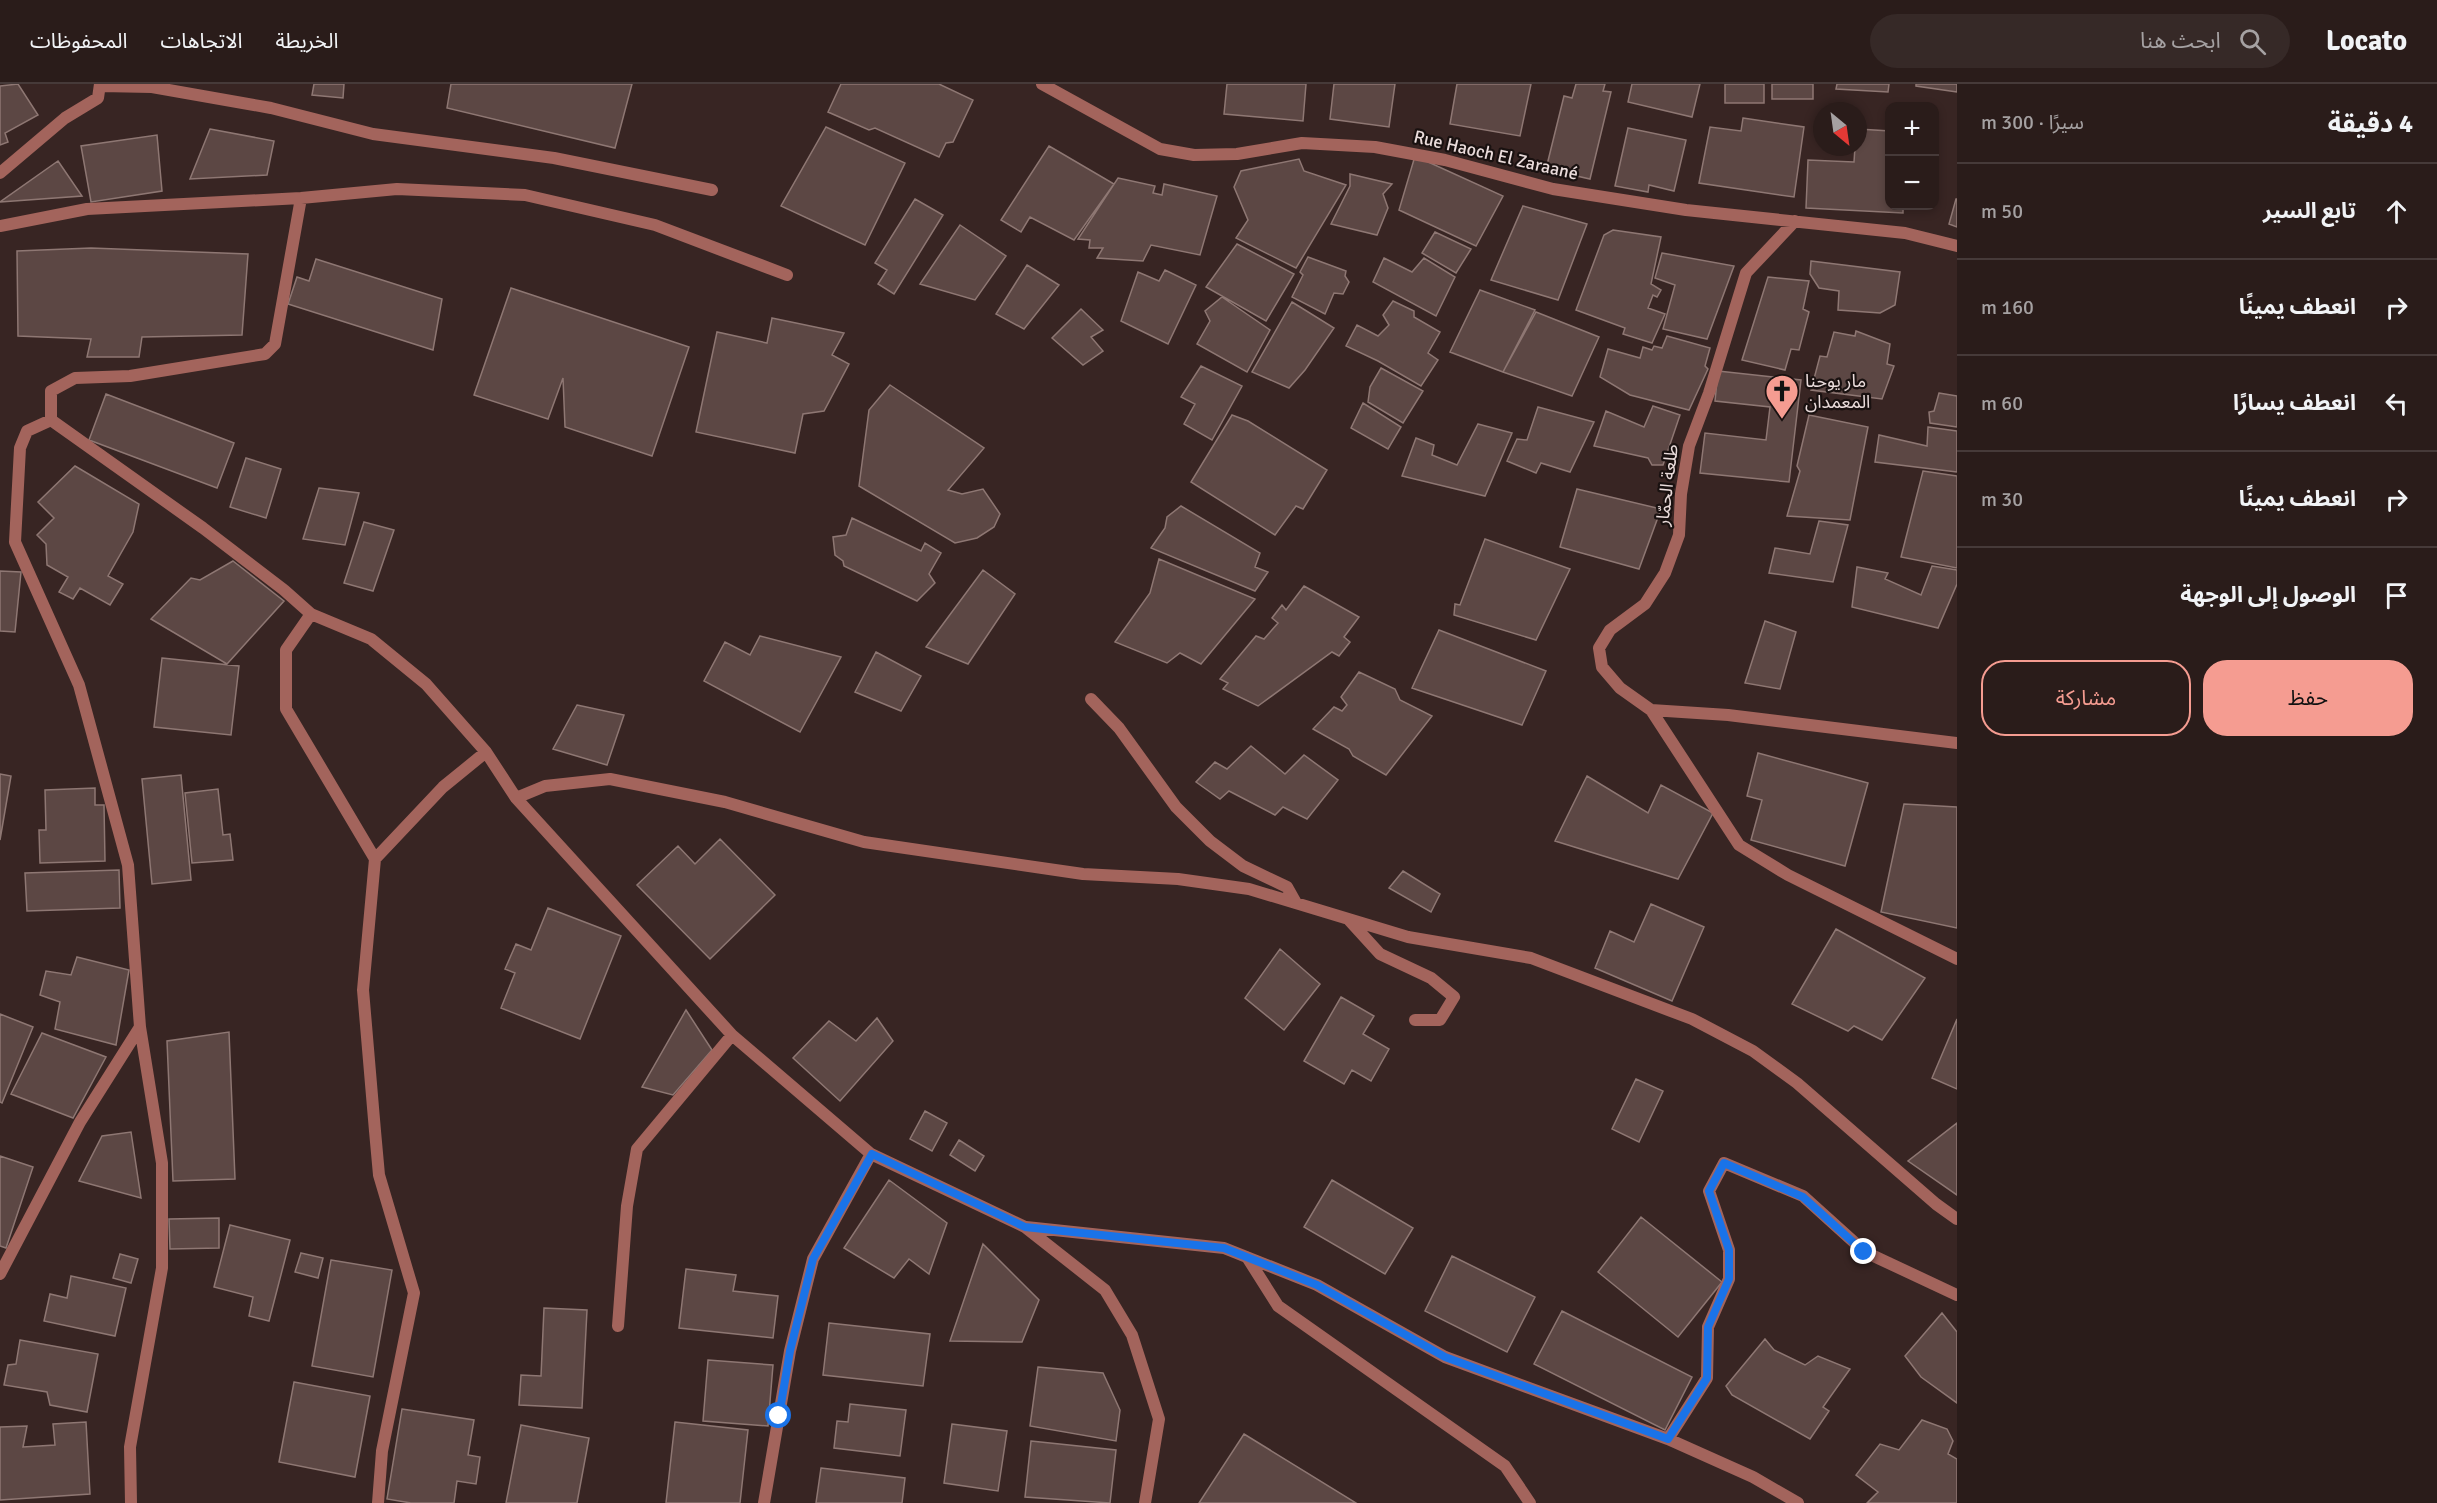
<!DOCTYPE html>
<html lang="ar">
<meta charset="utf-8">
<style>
:root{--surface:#2a1c1a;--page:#362927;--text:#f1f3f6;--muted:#a5a1a2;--line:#463a39;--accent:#f59c91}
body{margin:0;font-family:Signika,"Noto Sans Arabic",sans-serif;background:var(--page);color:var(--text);direction:rtl}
.controls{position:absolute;right:18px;top:18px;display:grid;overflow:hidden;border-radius:12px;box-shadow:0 3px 9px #0003}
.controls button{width:54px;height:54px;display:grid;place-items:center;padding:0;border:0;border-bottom:2px solid var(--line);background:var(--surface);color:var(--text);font:30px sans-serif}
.compass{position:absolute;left:1813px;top:18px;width:54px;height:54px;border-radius:50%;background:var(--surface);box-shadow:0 3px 9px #0003;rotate:151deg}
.stop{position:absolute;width:18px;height:18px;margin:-14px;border:4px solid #1a73e8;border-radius:50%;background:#fff}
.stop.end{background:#1a73e8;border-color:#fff;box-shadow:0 2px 6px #0008}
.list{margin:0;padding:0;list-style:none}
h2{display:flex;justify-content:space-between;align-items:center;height:78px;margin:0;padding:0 24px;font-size:26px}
h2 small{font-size:20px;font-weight:400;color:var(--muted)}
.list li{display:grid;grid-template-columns:39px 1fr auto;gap:18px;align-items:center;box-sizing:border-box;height:96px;padding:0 24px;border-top:2px solid var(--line)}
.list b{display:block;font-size:22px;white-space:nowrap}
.list em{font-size:20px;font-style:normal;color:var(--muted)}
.actions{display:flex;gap:12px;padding:18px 24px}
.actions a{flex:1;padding:14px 0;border:2px solid var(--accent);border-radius:24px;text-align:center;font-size:21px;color:var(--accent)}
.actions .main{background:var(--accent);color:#111}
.icon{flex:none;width:33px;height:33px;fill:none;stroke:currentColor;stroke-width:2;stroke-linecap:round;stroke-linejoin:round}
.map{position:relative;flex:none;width:1957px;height:1419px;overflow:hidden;direction:ltr}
header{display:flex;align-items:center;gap:36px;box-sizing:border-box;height:84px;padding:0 30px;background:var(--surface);border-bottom:2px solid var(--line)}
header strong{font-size:28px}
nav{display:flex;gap:33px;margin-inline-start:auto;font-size:21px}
.search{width:420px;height:54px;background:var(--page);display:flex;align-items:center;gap:15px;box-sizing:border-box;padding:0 21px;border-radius:33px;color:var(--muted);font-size:22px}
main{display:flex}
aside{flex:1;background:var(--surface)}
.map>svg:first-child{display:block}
.building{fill:#5c4744;stroke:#8e7773;stroke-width:1.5}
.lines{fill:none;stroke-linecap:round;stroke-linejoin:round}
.minor{stroke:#a3645c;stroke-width:12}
.route{stroke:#1a73e8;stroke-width:8}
.labels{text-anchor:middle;stroke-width:4.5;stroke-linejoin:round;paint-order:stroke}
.street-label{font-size:18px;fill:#eadcdb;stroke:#191110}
.poi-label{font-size:18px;fill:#eadcdb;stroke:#191110;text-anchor:start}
</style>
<header>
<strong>Locato</strong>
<div class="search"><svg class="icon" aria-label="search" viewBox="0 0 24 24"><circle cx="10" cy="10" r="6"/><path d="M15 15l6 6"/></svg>ابحث هنا</div>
<nav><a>الخريطة</a><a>الاتجاهات</a><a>المحفوظات</a></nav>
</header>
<main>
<aside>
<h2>4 دقيقة<small>سيرًا · 300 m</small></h2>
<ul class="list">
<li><svg class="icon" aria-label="ahead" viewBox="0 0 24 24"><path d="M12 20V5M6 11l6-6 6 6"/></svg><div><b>تابع السير</b></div><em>50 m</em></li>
<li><svg class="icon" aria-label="right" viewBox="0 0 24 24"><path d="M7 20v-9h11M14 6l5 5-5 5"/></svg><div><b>انعطف يمينًا</b></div><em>160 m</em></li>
<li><svg class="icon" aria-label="left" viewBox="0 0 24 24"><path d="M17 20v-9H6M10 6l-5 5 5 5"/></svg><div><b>انعطف يسارًا</b></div><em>60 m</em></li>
<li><svg class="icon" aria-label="right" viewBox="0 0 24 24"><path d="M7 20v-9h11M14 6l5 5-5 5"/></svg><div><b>انعطف يمينًا</b></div><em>30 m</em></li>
<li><svg class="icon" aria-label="arrive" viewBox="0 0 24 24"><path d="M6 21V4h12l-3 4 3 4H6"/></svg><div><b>الوصول إلى الوجهة</b></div></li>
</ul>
<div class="actions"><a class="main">حفظ</a><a>مشاركة</a></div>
</aside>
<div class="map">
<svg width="1957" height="1419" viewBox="0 0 1957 1419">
<rect width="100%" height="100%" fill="#382523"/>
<path class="building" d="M 18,0 L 38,31 L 5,49 L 8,58 L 0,61 L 0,2 Z
M 314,0 L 344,0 L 343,14 L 312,11 Z
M 451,0 L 632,0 L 615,64 L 447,24 Z
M 841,0 L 939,0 L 973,16 L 953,58 L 946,59 L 939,73 L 875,44 L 869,46 L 828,28 Z
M 1227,0 L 1306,0 L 1303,37 L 1224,30 Z
M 1334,0 L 1395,0 L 1389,43 L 1330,35 Z
M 1457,0 L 1531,0 L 1520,52 L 1450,40 Z
M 1576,0 L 1605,0 L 1603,7 L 1611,8 L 1590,95 L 1546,85 L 1564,12 L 1572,14 Z
M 1632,0 L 1700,0 L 1692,33 L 1628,18 Z
M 1725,0 L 1764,0 L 1764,19 L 1725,19 Z
M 1772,0 L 1813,0 L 1813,15 L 1772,15 Z
M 1837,0 L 1889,0 L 1888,8 L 1836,5 Z
M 1916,0 L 1957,0 L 1957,8 L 1916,2 Z
M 1743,34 L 1804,43 L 1794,113 L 1699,99 L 1710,43 L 1741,47 Z
M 826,43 L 905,79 L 865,161 L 781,122 Z
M 1628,44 L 1686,56 L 1674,107 L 1649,101 L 1648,108 L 1615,102 Z
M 210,45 L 274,57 L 267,91 L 190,95 Z
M 1858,45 L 1890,47 L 1890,122 L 1903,122 L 1903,129 L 1806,124 L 1808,76 L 1854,78 L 1855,63 L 1858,63 Z
M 157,51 L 162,107 L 91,118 L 81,62 Z
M 1049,62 L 1114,100 L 1074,156 L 1030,133 L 1021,148 L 1001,136 Z
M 1415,72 L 1503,112 L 1476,162 L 1399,126 Z
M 1299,75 L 1304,87 L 1346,101 L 1296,184 L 1236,154 L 1248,136 L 1234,103 L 1241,87 Z
M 58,77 L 82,112 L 0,118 Z
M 1350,90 L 1392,100 L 1383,110 L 1388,124 L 1377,151 L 1331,140 L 1350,102 Z
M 1118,94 L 1155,102 L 1153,109 L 1162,111 L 1164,100 L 1217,112 L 1200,171 L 1151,161 L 1143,177 L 1097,174 L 1103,164 L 1089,164 L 1090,156 L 1078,155 Z
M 915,115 L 943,131 L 894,210 L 878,200 L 887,186 L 875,179 Z
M 1956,115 L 1957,115 L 1957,143 L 1949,140 Z
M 1523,122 L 1587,140 L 1558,216 L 1491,196 Z
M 960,141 L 1006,172 L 975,216 L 920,200 Z
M 1613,146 L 1661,153 L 1651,200 L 1661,206 L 1657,213 L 1653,211 L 1648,224 L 1665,230 L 1652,259 L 1623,250 L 1625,244 L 1576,226 L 1604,151 Z
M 1435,148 L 1471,165 L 1456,189 L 1422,169 Z
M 1237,160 L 1294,190 L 1266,237 L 1206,203 Z
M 91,164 L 248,170 L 242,251 L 142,253 L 139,273 L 87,273 L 91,255 L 18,252 L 17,167 Z
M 1662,169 L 1734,182 L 1707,255 L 1663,245 L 1675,201 L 1655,194 Z
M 1308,173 L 1346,187 L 1345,192 L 1349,198 L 1343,210 L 1334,209 L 1325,230 L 1292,213 L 1303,191 L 1300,188 Z
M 1384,174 L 1412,188 L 1424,174 L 1455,193 L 1436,232 L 1373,198 Z
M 316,175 L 442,215 L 433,266 L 288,220 L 297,193 L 309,197 Z
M 1811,177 L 1900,188 L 1895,221 L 1880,229 L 1838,226 L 1839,207 L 1819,204 L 1810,190 Z
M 1027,181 L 1059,201 L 1024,245 L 996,230 Z
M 1165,186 L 1196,201 L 1168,260 L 1121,237 L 1138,188 L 1159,197 Z
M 1768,193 L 1809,197 L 1803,225 L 1809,228 L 1799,266 L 1791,265 L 1785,286 L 1742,276 Z
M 511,204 L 689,263 L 652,372 L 565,343 L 563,294 L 548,335 L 474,311 Z
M 1480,206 L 1535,226 L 1503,288 L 1450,268 Z
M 1222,213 L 1270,246 L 1247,288 L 1197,260 L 1210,237 L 1205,227 Z
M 1393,217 L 1414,227 L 1414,233 L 1440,248 L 1428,269 L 1438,276 L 1421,302 L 1378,277 L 1346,262 L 1357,241 L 1378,252 L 1389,241 L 1383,231 Z
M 1292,218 L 1334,244 L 1305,286 L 1289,304 L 1252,288 Z
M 1081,225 L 1103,246 L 1091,253 L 1103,267 L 1083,281 L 1052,254 Z
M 1536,228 L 1599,253 L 1572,312 L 1503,288 Z
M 772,234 L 844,249 L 832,271 L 849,280 L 824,327 L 803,330 L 795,369 L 696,348 L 717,248 L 767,259 Z
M 1856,247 L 1890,260 L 1887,280 L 1894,282 L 1882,315 L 1811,306 L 1820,272 L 1827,273 L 1834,248 L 1855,252 Z
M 1667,252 L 1710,264 L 1705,282 L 1708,285 L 1689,326 L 1630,311 L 1600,293 L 1608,265 L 1640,274 L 1643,263 L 1652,266 L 1654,262 L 1662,264 Z
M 1201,282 L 1242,302 L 1212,356 L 1184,340 L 1195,320 L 1181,313 Z
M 1381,284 L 1423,307 L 1403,339 L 1368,318 L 1370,303 Z
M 1718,287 L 1801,296 L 1789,398 L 1700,389 L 1705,349 L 1766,356 L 1770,323 L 1715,317 Z
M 890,301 L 984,364 L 948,406 L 962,410 L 983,405 L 1000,430 L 994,443 L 977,454 L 955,459 L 859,402 L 869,326 Z
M 1939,309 L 1957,312 L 1957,343 L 1930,339 L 1929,328 L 1934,327 Z
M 106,310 L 234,359 L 217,404 L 89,356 Z
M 1363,319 L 1401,343 L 1388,365 L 1351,344 Z
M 1653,322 L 1680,331 L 1663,381 L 1652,381 L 1648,374 L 1594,362 L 1606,327 L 1644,343 Z
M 1538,323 L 1594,338 L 1570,388 L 1541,379 L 1536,389 L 1507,377 L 1517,355 L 1527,356 Z
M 1232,331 L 1248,337 L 1327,386 L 1303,425 L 1296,422 L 1275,451 L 1191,398 Z
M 1809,331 L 1868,343 L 1850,436 L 1787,432 L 1800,387 L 1797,382 Z
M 1478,340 L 1512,349 L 1485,412 L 1402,392 L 1416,354 L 1434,361 L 1432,371 L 1457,381 Z
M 1928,343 L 1957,347 L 1957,388 L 1875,378 L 1879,351 L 1927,362 Z
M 246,374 L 281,385 L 266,434 L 230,423 Z
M 75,382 L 139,420 L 133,448 L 108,492 L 123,500 L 110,521 L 80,504 L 73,515 L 59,508 L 68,493 L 47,481 L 46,460 L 37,451 L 54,434 L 38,418 Z
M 1923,387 L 1957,392 L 1957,484 L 1901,473 Z
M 319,404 L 359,409 L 345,461 L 303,455 Z
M 1577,405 L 1661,425 L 1639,485 L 1560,463 Z
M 1181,422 L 1260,469 L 1255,483 L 1268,488 L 1255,507 L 1151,464 L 1165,444 L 1167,433 Z
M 852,434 L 921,467 L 925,459 L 941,469 L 929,490 L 935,499 L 917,517 L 844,482 L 843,477 L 835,471 L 833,453 L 846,451 Z
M 1819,437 L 1848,441 L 1833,498 L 1769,489 L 1775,464 L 1810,470 Z
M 364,438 L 394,446 L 373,507 L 344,499 Z
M 1485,455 L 1570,485 L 1536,556 L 1454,531 L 1455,520 L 1460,521 Z
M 1159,475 L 1255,515 L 1201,580 L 1180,569 L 1167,579 L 1115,558 L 1150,509 Z
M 233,477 L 284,517 L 227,580 L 151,535 L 191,494 L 200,496 Z
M 1932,482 L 1957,486 L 1957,500 L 1938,544 L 1852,523 L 1857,483 L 1888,489 L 1885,495 L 1921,511 Z
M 983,486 L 1015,510 L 968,580 L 926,563 Z
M 0,487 L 21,488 L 15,548 L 0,547 Z
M 1304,502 L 1359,533 L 1344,553 L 1350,558 L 1339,572 L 1332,568 L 1258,622 L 1223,605 L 1228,599 L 1220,595 L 1256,552 L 1264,555 L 1278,539 L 1272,534 L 1282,521 L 1286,526 Z
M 1765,537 L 1796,548 L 1780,605 L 1745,599 Z
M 1439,546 L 1546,587 L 1522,641 L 1412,604 Z
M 760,552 L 841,573 L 800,648 L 704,597 L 725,558 L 750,571 Z
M 876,568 L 921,592 L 901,627 L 855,608 Z
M 162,574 L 239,582 L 231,651 L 154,643 Z
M 1359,588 L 1395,605 L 1400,616 L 1432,632 L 1386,691 L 1353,672 L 1349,665 L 1313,645 L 1334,623 L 1342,627 L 1347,621 L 1341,613 Z
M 577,621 L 624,631 L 607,681 L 553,665 Z
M 1251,662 L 1285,690 L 1304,671 L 1338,696 L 1307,735 L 1283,723 L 1275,731 L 1229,707 L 1220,715 L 1196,698 L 1215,678 L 1227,685 Z
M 1758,669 L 1868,699 L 1845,782 L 1751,756 L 1762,716 L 1747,712 Z
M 0,690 L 11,692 L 0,756 Z
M 181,691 L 191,796 L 152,800 L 142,695 Z
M 1587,692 L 1648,729 L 1661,701 L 1713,729 L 1678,795 L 1555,757 Z
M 95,704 L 95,721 L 104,721 L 105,777 L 40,779 L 39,746 L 46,746 L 45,706 Z
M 218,705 L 223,751 L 230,750 L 233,776 L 192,779 L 185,709 Z
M 1904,720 L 1957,723 L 1957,844 L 1881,828 Z
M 720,755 L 775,811 L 710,875 L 637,801 L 678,762 L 695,780 Z
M 119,786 L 120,824 L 27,827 L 25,789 Z
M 1403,787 L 1440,810 L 1431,828 L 1389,804 Z
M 1651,820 L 1704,843 L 1672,917 L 1595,884 L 1610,847 L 1634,858 Z
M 548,824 L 621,852 L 580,955 L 501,924 L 515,889 L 505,885 L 516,860 L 531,866 Z
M 1836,845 L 1925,894 L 1882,956 L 1854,942 L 1848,947 L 1792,920 Z
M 1280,865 L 1320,900 L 1284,946 L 1245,914 Z
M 77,873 L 129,886 L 116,961 L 55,945 L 60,918 L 40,911 L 46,887 L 71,891 Z
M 1341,913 L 1374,932 L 1363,950 L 1389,965 L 1371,997 L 1352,986 L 1344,1000 L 1304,977 Z
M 686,926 L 712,966 L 673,1011 L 642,1003 Z
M 0,930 L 33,943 L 2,1019 L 0,1018 Z
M 877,934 L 893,957 L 840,1017 L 793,974 L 829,937 L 856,957 Z
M 1957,935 L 1957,1005 L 1932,994 Z
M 229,948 L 235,1095 L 173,1097 L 167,957 Z
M 42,949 L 106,973 L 73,1034 L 11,1010 Z
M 1636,995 L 1663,1007 L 1639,1058 L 1612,1045 Z
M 925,1027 L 947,1039 L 932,1067 L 910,1055 Z
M 1957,1039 L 1957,1111 L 1908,1077 Z
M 131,1048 L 141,1114 L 79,1097 L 102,1052 Z
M 959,1056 L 984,1072 L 975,1087 L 950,1071 Z
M 0,1072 L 33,1083 L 6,1164 L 0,1162 Z
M 889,1096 L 947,1139 L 929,1190 L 909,1175 L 894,1194 L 844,1164 Z
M 1332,1096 L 1413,1144 L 1385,1190 L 1304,1143 Z
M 1641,1133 L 1722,1198 L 1678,1253 L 1598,1188 Z
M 219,1134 L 219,1164 L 170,1165 L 169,1135 Z
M 230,1141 L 290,1156 L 269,1237 L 249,1232 L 253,1213 L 214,1203 Z
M 983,1160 L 1039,1216 L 1022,1258 L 950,1257 Z
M 301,1169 L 323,1174 L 318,1194 L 295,1188 Z
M 120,1170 L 138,1175 L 131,1199 L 113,1194 Z
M 1452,1172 L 1535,1213 L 1507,1268 L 1425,1227 Z
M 331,1176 L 392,1186 L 373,1293 L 312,1282 Z
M 686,1185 L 736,1191 L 733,1207 L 778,1212 L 773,1254 L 679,1244 Z
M 71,1192 L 126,1204 L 115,1252 L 44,1237 L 50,1210 L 67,1214 Z
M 544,1224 L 587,1226 L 582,1324 L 519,1321 L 521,1291 L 541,1292 Z
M 1562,1227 L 1692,1293 L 1665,1346 L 1534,1280 Z
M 1942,1229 L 1957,1248 L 1957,1319 L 1921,1293 L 1905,1272 Z
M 829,1239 L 930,1250 L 923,1302 L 823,1291 Z
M 1765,1255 L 1774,1266 L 1805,1281 L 1818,1272 L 1850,1285 L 1823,1323 L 1829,1327 L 1810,1355 L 1732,1311 L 1726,1302 Z
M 20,1256 L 98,1270 L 87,1328 L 50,1321 L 47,1308 L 4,1301 L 8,1281 L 16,1280 Z
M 708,1276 L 773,1281 L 768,1342 L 703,1337 Z
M 1038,1283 L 1103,1289 L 1120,1326 L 1116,1357 L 1030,1342 Z
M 294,1298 L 370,1312 L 355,1393 L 279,1378 Z
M 850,1320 L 906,1326 L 900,1372 L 834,1364 L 837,1337 L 848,1338 Z
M 402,1325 L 474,1336 L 468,1371 L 480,1373 L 476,1400 L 457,1397 L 454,1419 L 411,1419 L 387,1415 Z
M 1922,1336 L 1947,1345 L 1953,1357 L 1948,1370 L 1957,1375 L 1957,1419 L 1867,1419 L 1878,1408 L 1856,1391 L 1880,1360 L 1899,1366 Z
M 86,1338 L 90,1410 L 0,1416 L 0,1343 L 27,1342 L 23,1363 L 55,1361 L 53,1340 Z
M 675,1338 L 748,1346 L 740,1419 L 666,1419 Z
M 952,1340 L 1007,1347 L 998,1407 L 944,1399 Z
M 521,1341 L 589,1354 L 577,1419 L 506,1419 Z
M 1244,1350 L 1356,1419 L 1199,1419 Z
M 1031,1357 L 1116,1366 L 1110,1419 L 1025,1413 Z
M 821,1384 L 905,1394 L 902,1419 L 816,1419 Z"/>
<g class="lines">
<path class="minor" d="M 1042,0 L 1160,65 L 1194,71 L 1237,70 L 1302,59 L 1375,63 L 1445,76 L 1553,105 L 1686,126 L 1905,149 L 1957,162
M 101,2 L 152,3 L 271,24 L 373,50 L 554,74 L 712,106
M 0,89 L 65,34 L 98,14 L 100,0
M 1795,137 L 1746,189 L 1709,309 L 1689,362 L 1681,410 L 1679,451 L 1665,489 L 1645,520 L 1610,546 L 1599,564 L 1602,583 L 1620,604 L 1651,626 L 1728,631 L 1957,659
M 0,142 L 87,125 L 301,114 L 397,105 L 525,111 L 655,141 L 787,191
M 51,336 L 51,307 L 75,294 L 130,292 L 265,270 L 275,260 L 301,114
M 311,530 L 286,566 L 286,625 L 375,775
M 1091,615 L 1119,644 L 1176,723 L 1210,757 L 1243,782 L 1287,803 L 1296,819
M 1651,626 L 1739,761 L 1788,791 L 1957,875
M 516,714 L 545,702 L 610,695 L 725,718 L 864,758 L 1083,790 L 1178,795 L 1249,805 L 1408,853 L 1531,874 L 1692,935 L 1753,967 L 1797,999 L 1936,1120 L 1957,1135
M 1349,836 L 1380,870 L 1431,894 L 1454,913 L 1440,936 L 1415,936
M 1026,1143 L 1224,1164 L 1317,1201 L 1445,1273 L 1668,1355 L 1753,1393 L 1798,1419
M 1247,1173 L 1278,1222 L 1505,1382 L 1530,1419
M 0,1190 L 80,1038 L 140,943 L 128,781 L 79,601 L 15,458 L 20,364 L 27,347 L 51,336 L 203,444 L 284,506 L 311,530 L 371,555 L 426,600 L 486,668 L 516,714 L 732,951 L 871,1070 L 1025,1143 L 1105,1206 L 1132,1251 L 1159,1335 L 1145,1419
M 618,1242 L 627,1122 L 637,1065 L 732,951
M 1668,1355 L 1707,1294 L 1708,1243 L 1729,1195 L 1729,1166 L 1709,1107 L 1724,1079 L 1803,1112 L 1865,1168 L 1957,1211
M 131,1419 L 130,1363 L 162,1184 L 162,1079 L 140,943
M 378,1419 L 382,1367 L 414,1209 L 379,1091 L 375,1047 L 363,906 L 375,775 L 443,703 L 486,668
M 764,1419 L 790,1267 L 813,1175 L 871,1070"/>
</g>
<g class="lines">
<path class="route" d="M 779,1332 L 790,1267 L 813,1175 L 872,1070 L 1025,1143 L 1224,1164 L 1317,1201 L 1445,1273 L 1668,1355 L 1707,1294 L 1708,1243 L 1729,1195 L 1729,1166 L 1709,1107 L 1724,1079 L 1803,1113 L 1864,1168"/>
</g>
<defs>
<g id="church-pin" transform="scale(1.725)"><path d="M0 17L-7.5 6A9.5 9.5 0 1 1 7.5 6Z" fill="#f59c91" stroke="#191110"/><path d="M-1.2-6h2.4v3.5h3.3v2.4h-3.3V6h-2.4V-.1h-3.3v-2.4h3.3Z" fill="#111"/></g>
</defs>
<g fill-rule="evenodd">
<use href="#church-pin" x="1782" y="307"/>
</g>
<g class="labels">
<g class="street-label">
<text transform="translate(1496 71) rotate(13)" y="6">Rue Haoch El Zaraané</text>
<text transform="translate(1667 401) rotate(-83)" y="6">طلعة الحمّار</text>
</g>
<g class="poi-label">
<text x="1805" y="303">مار يوحنا<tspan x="1805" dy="21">المعمدان</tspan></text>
</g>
</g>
</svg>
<div class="controls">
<button>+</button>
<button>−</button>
</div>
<svg class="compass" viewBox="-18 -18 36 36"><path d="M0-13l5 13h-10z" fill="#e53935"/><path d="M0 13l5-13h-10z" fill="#a5a1a2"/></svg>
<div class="stop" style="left:779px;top:1332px"></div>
<div class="stop end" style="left:1864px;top:1168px"></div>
</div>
</main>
